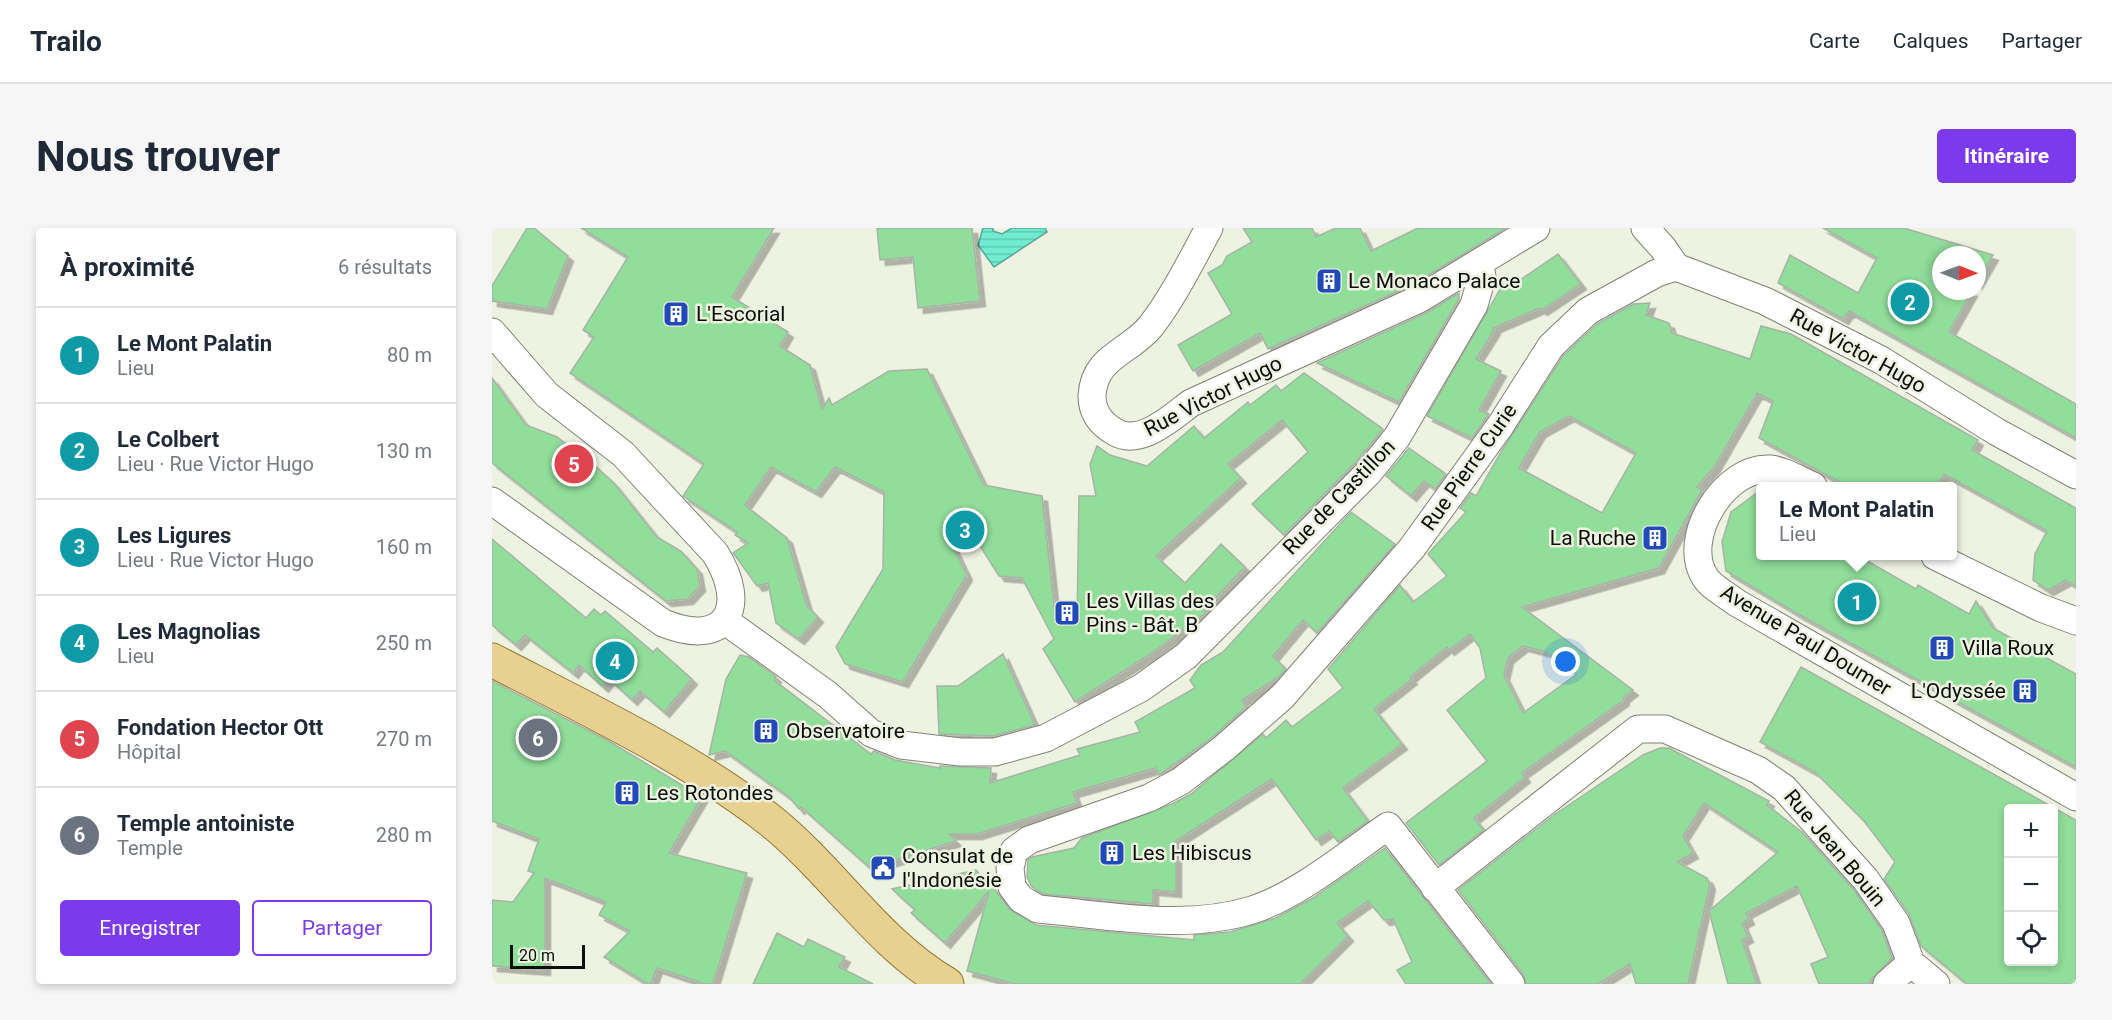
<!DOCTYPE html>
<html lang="fr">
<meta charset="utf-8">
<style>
:root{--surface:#fff;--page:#f6f6f7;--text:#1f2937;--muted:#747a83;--line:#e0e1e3;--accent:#7c3aed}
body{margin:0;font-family:Roboto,sans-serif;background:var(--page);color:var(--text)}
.controls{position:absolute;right:18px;bottom:18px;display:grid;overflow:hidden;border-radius:6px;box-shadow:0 3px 9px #0003}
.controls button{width:54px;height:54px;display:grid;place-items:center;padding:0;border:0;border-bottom:2px solid var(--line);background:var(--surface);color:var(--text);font:30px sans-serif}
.compass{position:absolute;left:1440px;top:18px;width:54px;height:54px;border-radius:50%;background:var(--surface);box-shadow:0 3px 9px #0003;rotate:91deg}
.scale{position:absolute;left:18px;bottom:15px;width:75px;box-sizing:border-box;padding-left:6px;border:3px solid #0b0d08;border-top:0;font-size:16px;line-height:21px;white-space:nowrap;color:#0b0d08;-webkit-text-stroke:4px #eef2e1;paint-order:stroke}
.you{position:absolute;left:1074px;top:434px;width:21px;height:21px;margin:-15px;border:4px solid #fff;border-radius:50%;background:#1a73e8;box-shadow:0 0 0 9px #1a73e833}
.badge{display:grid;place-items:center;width:39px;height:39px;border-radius:50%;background:var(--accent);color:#fff;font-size:20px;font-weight:700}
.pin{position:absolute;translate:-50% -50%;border:3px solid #fff;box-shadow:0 2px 6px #0006}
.popup{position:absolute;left:1264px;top:254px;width:201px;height:78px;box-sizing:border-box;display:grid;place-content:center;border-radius:6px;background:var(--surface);filter:drop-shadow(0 2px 4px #0005);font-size:20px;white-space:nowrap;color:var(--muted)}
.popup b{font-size:22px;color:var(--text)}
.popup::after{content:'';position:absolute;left:50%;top:100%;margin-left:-12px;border:12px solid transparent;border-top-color:var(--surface)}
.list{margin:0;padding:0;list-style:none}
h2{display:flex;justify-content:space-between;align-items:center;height:78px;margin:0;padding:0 24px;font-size:26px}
h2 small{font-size:20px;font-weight:400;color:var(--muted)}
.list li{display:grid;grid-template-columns:39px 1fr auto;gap:18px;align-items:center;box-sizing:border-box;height:96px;padding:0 24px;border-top:2px solid var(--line)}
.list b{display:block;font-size:22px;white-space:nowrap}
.list p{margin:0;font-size:20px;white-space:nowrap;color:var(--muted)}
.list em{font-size:20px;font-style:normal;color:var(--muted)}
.actions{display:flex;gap:12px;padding:18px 24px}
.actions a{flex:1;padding:14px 0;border:2px solid var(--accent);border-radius:6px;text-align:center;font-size:21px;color:var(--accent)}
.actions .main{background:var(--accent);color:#fff}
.icon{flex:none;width:33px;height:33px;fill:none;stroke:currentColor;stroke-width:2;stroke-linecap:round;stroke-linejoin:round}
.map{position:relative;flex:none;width:1584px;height:756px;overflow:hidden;border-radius:6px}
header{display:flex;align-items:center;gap:36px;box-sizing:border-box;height:84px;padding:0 30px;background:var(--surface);border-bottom:2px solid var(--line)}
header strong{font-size:28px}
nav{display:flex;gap:33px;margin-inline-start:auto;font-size:21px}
.intro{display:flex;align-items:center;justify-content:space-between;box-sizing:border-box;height:144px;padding:0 36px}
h1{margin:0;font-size:42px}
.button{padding:15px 27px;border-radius:6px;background:var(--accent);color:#fff;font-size:21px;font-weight:700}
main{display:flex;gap:36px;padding:0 36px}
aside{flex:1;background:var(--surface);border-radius:6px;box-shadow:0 3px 9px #0003}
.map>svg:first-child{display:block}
.water{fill:url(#water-rules);stroke:#52a994;stroke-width:1.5}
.building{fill:#91dd9a;stroke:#a7b3a7;stroke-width:1.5;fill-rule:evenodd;filter:url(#shadow)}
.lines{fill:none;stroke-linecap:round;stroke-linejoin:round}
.minor-casing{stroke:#7f8374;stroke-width:29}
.major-casing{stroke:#907830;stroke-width:35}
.minor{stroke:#fff;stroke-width:27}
.major{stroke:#e8d090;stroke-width:33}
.labels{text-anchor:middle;stroke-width:5;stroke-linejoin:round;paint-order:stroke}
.poi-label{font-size:21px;fill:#0b0d08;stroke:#eef2e1;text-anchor:start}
.street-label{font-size:21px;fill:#0b0d08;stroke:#eef2e1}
</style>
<header>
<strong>Trailo</strong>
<nav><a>Carte</a><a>Calques</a><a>Partager</a></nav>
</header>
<div class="intro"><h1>Nous trouver</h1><a class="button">Itinéraire</a></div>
<main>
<aside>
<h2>À proximité<small>6 résultats</small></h2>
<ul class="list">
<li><span class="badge" style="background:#0f9aa8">1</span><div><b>Le Mont Palatin</b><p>Lieu</p></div><em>80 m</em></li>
<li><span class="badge" style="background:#0f9aa8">2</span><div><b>Le Colbert</b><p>Lieu · Rue Victor Hugo</p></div><em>130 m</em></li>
<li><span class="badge" style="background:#0f9aa8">3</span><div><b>Les Ligures</b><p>Lieu · Rue Victor Hugo</p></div><em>160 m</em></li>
<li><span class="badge" style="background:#0f9aa8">4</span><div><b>Les Magnolias</b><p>Lieu</p></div><em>250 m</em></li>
<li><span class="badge" style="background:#e0444e">5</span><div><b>Fondation Hector Ott</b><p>Hôpital</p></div><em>270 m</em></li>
<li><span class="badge" style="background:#6b7280">6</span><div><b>Temple antoiniste</b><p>Temple</p></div><em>280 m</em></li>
</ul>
<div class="actions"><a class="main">Enregistrer</a><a>Partager</a></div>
</aside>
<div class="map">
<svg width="1584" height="756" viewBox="0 0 1584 756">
<defs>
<pattern id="water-rules" width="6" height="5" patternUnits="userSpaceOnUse" patternTransform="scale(1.5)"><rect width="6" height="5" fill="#70ecd0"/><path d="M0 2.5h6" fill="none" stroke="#60c9b1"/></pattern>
<filter id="shadow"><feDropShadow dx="5.5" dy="5.5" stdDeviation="0" flood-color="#0004"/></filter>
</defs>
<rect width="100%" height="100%" fill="#eef2e1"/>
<path class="water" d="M 491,0 L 501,0 L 501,3 L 510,6 L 520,0 L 553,0 L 555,4 L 502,39 L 486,17 Z"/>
<path class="building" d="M 35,0 L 42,0 L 76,28 L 55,81 L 0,73 L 0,58 Z
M 89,0 L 282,0 L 240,69 L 296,104 L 288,118 L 318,137 L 330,181 L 337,170 L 340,177 L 397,143 L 435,141 L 492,257 L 550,268 L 564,395 L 585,394 L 587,268 L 604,268 L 598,236 L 605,218 L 618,227 L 655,238 L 702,198 L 712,210 L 756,174 L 758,177 L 784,157 L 789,163 L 812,145 L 891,201 L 865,233 L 792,307 L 760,276 L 816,224 L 790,192 L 736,236 L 749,250 L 664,328 L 693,355 L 729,316 L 753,339 L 712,382 L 714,385 L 660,425 L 583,474 L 551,421 L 562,411 L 530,350 L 507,348 L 478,302 L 458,312 L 475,347 L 411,454 L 353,436 L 344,419 L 391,341 L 392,264 L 343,239 L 324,264 L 279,239 L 253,277 L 295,310 L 315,378 L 326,389 L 307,411 L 284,395 L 276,355 L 265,358 L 241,325 L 256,315 L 243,307 L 245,304 L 191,268 L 212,236 L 78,145 L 102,109 L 91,102 L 136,29 Z
M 385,0 L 480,0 L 488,73 L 426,80 L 421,29 L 388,32 Z
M 751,0 L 820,0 L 824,9 L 844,0 L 868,0 L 879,23 L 926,0 L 1014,0 L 920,57 L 776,121 L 768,105 L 701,143 L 686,117 L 740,86 L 716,45 L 730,37 L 735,28 L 760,14 Z
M 1331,0 L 1412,0 L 1501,27 L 1485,55 L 1485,27 L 1449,27 L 1449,63 L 1480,63 L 1457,104 L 1584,176 L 1584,210 L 1357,83 L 1351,91 L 1286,55 L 1298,27 L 1366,65 L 1385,30 Z
M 1066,26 L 1089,56 L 1050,82 L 1048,80 L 1001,100 L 1003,101 L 984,131 L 1009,143 L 987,182 L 997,186 L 980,210 L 935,188 L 1011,56 L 1015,61 Z
M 967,65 L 967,71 L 907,174 L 825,135 L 934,85 Z
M 1158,75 L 1154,87 L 1177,95 L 1180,105 L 1258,131 L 1269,98 L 1299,106 L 1486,212 L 1480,222 L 1584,280 L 1584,358 L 1574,352 L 1556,362 L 1541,352 L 1543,326 L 1555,303 L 1452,246 L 1445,258 L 1355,258 L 1267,210 L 1281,173 L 1265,165 L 1223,238 L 1205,259 L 1210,262 L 1167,340 L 1030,379 L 1141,462 L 1131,470 L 1132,472 L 1030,545 L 1033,549 L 982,590 L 992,602 L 947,637 L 914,595 L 995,533 L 955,482 L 994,450 L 988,420 L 978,406 L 957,422 L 955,419 L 918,449 L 920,451 L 882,481 L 910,516 L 851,560 L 876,593 L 846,614 L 837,603 L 824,612 L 780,551 L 684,613 L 684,664 L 661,662 L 661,676 L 551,666 L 540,659 L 535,649 L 536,632 L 540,629 L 582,620 L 590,610 L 680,576 L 699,566 L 771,506 L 774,510 L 794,492 L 800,499 L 851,460 L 836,441 L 908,357 L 921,374 L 955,348 L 936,326 L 974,284 L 968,280 L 979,265 L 984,268 L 1009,224 L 1071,128 L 1105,96 L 1141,76 ZM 1077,188 L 1144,225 L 1110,285 L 1027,240 L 1048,204 ZM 1031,418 L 1054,424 L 1085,446 L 1031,485 L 1012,447 L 1016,430 Z
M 0,150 L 34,197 L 65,209 L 100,235 L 122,255 L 165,309 L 189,323 L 205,341 L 208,358 L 196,371 L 174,373 L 0,235 Z
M 917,220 L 954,246 L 943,261 L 932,253 L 919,268 L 894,248 Z
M 1269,262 L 1269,327 L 1365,327 L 1424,361 L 1426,357 L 1477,386 L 1484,373 L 1501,400 L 1584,446 L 1584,539 L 1306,386 L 1234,343 L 1230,314 L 1239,284 Z
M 859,284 L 903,316 L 825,405 L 811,392 L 781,428 L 794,441 L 787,449 L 750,472 L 754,479 L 722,508 L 667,547 L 664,540 L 581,564 L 585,575 L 485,606 L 457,606 L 464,613 L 378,640 L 309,579 L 307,581 L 297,569 L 233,523 L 217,527 L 234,451 L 248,427 L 257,429 L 279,445 L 284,449 L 282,452 L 379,526 L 382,523 L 403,532 L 448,540 L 448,538 L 499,540 L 498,555 L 588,527 L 585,521 L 648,504 L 643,494 L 703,460 L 698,452 L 709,437 L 731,424 Z
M 0,311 L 94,390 L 102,381 L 109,387 L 113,383 L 161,424 L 165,420 L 200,451 L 172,484 L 148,463 L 140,472 L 117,451 L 111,459 L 87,437 L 81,445 L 33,407 L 24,417 L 0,397 Z
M 511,426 L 543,497 L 501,508 L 447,506 L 445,458 L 466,458 Z
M 1309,439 L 1584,592 L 1584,756 L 1475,756 L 1429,718 L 1417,686 L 1392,651 L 1403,634 L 1372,593 L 1323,544 L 1268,514 ZM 1516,580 L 1562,580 L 1562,734 L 1516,734 Z
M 0,453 L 115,512 L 210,569 L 177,625 L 255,645 L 221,756 L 213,756 L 165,740 L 159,756 L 156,756 L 112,729 L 138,703 L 107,687 L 114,674 L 53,650 L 53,742 L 0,738 L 0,672 L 21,674 L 42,645 L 36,643 L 47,611 L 0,593 Z
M 1168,520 L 1177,520 L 1277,573 L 1275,577 L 1310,604 L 1362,662 L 1390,702 L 1400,730 L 1375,756 L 1327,756 L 1319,736 L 1336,729 L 1305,658 L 1254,685 L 1257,691 L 1250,695 L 1256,709 L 1250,712 L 1265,756 L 1236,756 L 1217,683 L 1286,624 L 1212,575 L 1191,608 L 1201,625 L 1185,634 L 1215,650 L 1218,656 L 1196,756 L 1144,756 L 1138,736 L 1106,756 L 1034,756 L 1031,746 L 966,662 L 1062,587 L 1151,527 Z
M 893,620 L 999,756 L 914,756 L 905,742 L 920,734 L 901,691 L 892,692 L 876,673 L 845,695 L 856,708 L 808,756 L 523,756 L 475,743 L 497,663 L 453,715 L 419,685 L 423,682 L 400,661 L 484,642 L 505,664 L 517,681 L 544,697 L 702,712 L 702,707 L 738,704 L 784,690 L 821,670 Z
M 285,705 L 312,719 L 316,711 L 353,729 L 347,739 L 381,756 L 261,756 Z"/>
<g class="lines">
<g class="minor-casing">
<path id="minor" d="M 717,0 C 699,33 682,68 659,98 C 637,125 602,128 600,168 C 600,185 609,196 623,204 C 648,219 680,189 699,175 L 927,71 L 1044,0
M 1153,0 L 1171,20 L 1184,39 L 1273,73 L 1389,132 L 1505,204 L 1584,247
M 0,104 L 55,167 L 131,226 L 223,325 C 257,379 235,421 171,395 L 0,273
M 1321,258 C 1309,253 1291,242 1278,241 C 1233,238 1188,310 1213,349 C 1219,359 1236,368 1245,375 L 1584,569
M 1443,328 L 1549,380 L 1584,393
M 232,392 L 336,467 L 379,505 L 409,517 L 468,524 L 503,524 L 554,510 L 649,460 L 694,428 L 877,244 L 905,209 L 982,77 L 990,49 L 988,37
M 943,660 L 1146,501 L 1173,501 L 1266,542 L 1292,560 L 1374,652 L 1404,695 L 1419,735 L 1444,756
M 1019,756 L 896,598 C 857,625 805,668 760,682 C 692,703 616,687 546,681 L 529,671 L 520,659 L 518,640 L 522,623 L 537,612 L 657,570 L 689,553 L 732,520 L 791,468 L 920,320 L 1008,198 L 1059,118 L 1096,83 L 1165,45 L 1184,39
M 1395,756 L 1419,735"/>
</g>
<g class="major-casing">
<path id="major" d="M 0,432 C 91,479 199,530 279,593 C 341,643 386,716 455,756"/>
</g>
<use href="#minor" class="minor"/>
<use href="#major" class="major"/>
</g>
<defs>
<g id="building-square" transform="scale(1.35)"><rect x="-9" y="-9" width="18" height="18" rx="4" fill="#214ab8" stroke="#eef2e1"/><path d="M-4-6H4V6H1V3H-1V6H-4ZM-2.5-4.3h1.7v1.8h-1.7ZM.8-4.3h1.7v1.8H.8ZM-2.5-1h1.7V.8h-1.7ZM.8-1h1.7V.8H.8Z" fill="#fff"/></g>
<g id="civic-square" transform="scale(1.35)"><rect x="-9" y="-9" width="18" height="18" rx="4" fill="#214ab8" stroke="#eef2e1"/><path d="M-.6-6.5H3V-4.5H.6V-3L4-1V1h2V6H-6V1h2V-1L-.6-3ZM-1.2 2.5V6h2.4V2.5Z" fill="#fff"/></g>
</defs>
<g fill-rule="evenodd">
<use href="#building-square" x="837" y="53"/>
<use href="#building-square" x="184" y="86"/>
<use href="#building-square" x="1163" y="310"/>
<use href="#building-square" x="575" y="385"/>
<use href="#building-square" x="1450" y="420"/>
<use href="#building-square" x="1533" y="463"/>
<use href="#building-square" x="274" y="503"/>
<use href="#building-square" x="135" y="565"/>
<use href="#building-square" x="620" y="625"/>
<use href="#civic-square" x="391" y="640"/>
</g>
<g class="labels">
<g class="poi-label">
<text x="856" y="60">Le Monaco Palace</text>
<text x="204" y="93">L'Escorial</text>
<text x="1144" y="317" text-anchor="end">La Ruche</text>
<text x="594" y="380">Les Villas des<tspan x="594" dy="24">Pins - Bât. B</tspan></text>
<text x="1470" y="427">Villa Roux</text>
<text x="1514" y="470" text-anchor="end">L'Odyssée</text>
<text x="294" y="510">Observatoire</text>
<text x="154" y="572">Les Rotondes</text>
<text x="640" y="632">Les Hibiscus</text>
<text x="410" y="635">Consulat de<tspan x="410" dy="24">l'Indonésie</tspan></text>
</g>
<g class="street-label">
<text transform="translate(1366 123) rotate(29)" y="7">Rue Victor Hugo</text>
<text transform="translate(721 168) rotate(-27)" y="7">Rue Victor Hugo</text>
<text transform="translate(977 239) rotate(-55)" y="7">Rue Pierre Curie</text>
<text transform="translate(847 269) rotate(-46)" y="7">Rue de Castillon</text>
<text transform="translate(1314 412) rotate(31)" y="7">Avenue Paul Doumer</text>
<text transform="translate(1343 620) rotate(50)" y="7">Rue Jean Bouin</text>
</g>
</g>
</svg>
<div class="controls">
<button>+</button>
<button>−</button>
<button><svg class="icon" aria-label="locate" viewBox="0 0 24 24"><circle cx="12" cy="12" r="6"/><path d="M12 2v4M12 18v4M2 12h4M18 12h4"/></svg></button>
</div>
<svg class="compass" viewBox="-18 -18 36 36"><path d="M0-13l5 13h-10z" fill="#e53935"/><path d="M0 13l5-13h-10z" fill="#747a83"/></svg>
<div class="scale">20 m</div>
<div class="you"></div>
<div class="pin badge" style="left:1365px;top:374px;background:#0f9aa8">1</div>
<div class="popup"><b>Le Mont Palatin</b>Lieu</div>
<div class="pin badge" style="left:1418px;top:74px;background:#0f9aa8">2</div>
<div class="pin badge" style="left:473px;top:302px;background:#0f9aa8">3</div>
<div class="pin badge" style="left:123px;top:433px;background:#0f9aa8">4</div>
<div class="pin badge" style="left:82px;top:236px;background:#e0444e">5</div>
<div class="pin badge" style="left:46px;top:510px;background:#6b7280">6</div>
</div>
</main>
